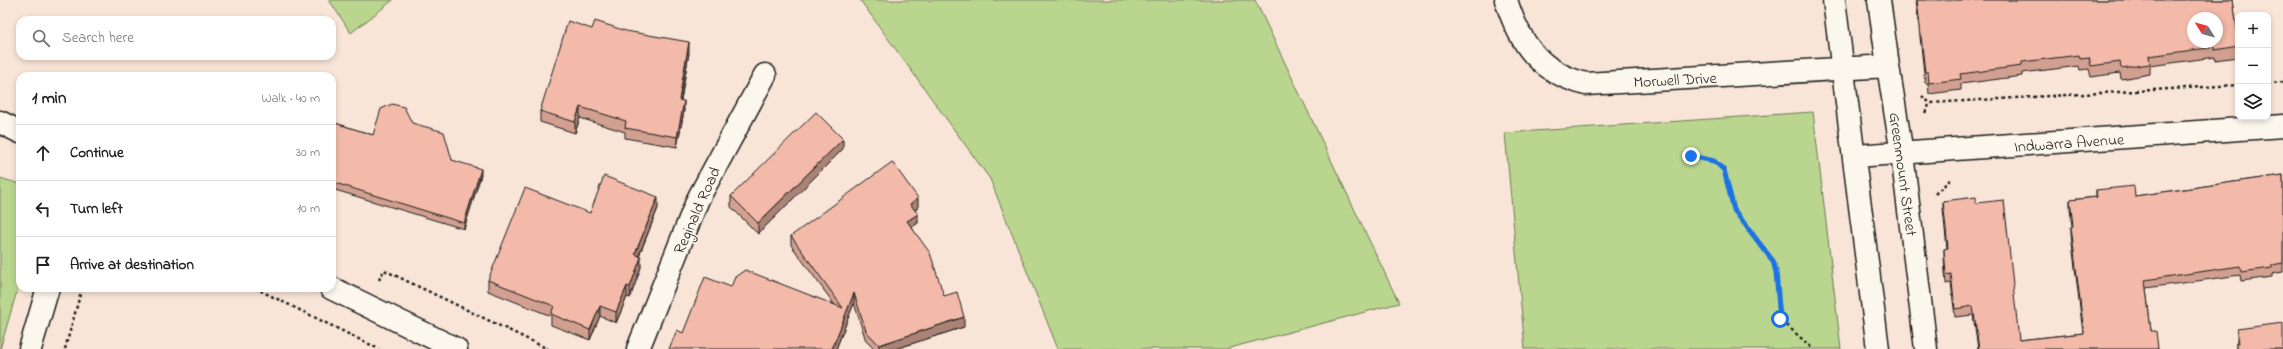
<!DOCTYPE html>
<meta charset="utf-8">
<style>
:root{--surface:#fff;--page:#f6f6f6;--text:#202124;--muted:#757577;--line:#e0e0e0}
body{margin:0;font-family:"Indie Flower",sans-serif;background:var(--page);color:var(--text)}
.controls{position:absolute;right:12px;top:12px;display:grid;overflow:hidden;border-radius:8px;box-shadow:0 2px 6px #0003}
.controls button{width:36px;height:36px;display:grid;place-items:center;padding:0;border:0;border-bottom:1px solid var(--line);background:var(--surface);color:var(--text);font:20px sans-serif}
.compass{position:absolute;left:2187px;top:12px;width:36px;height:36px;border-radius:50%;background:var(--surface);box-shadow:0 2px 6px #0003;rotate:307deg}
.stop{position:absolute;width:12px;height:12px;margin:-9px;border:3px solid #1a73e8;border-radius:50%;background:#fff}
.stop.end{background:#1a73e8;border-color:#fff;box-shadow:0 1px 4px #0008}
.list{margin:0;padding:0;list-style:none}
h2{display:flex;justify-content:space-between;align-items:center;height:52px;margin:0;padding:0 16px;font-size:17px}
h2 small{font-size:13px;font-weight:400;color:var(--muted)}
.list li{display:grid;grid-template-columns:26px 1fr auto;gap:12px;align-items:center;box-sizing:border-box;height:56px;padding:0 16px;border-top:1px solid var(--line)}
.list b{display:block;font-size:15px;white-space:nowrap}
.list em{font-size:13px;font-style:normal;color:var(--muted)}
.icon{flex:none;width:22px;height:22px;fill:none;stroke:currentColor;stroke-width:2;stroke-linecap:round;stroke-linejoin:round}
.map{position:relative;flex:none;width:2283px;height:349px;overflow:hidden}
.search{position:absolute;background:var(--surface);box-shadow:0 2px 6px #0003;left:16px;top:16px;width:320px;height:44px;display:flex;align-items:center;gap:10px;box-sizing:border-box;padding:0 14px;border-radius:12px;color:var(--muted);font-size:15px}
.panel{position:absolute;background:var(--surface);box-shadow:0 2px 6px #0003;left:16px;top:72px;width:320px;height:220px;border-radius:12px}
.map>svg:first-child{display:block}
.green{fill:#bad68e;stroke:#6b7955}
.lines{fill:none;stroke-linecap:round;stroke-linejoin:round}
.minor-casing{stroke:#1c1c1c;stroke-width:25}
.path{stroke:#1c1c1c;stroke-width:2.5;stroke-dasharray:3 3;stroke-linecap:butt}
.minor{stroke:#fbf7ec;stroke-width:22}
.wall{fill:#d1a091;stroke:#1c1c1c}
.shaded-wall{fill:#aa8276;stroke:#1c1c1c}
.building{fill:#f3baa9;stroke:#1c1c1c;fill-rule:evenodd}
.route{stroke:#1a73e8;stroke-width:5}
.labels{text-anchor:middle;stroke-width:3;stroke-linejoin:round;paint-order:stroke}
.street-label{font-size:16px;fill:#1c1c1c;stroke:#fbf7ec}
</style>
<div class="map">
<svg width="2283" height="349" viewBox="0 0 2283 349">
<rect width="100%" height="100%" fill="#f9e5d8"/>
<filter id="ink" filterUnits="userSpaceOnUse"><feTurbulence type="fractalNoise" baseFrequency=".025" numOctaves="2"/><feDisplacementMap in="SourceGraphic" scale="8" xChannelSelector="R" yChannelSelector="G"/><feConvolveMatrix kernelMatrix="1 2 1 2 8 2 1 2 1" color-interpolation-filters="sRGB"/></filter>
<g filter="url(#ink)">
<path class="green" d="M 329,0 L 393,0 L 351,33 Z
M 860,0 L 1255,0 L 1399,303 L 1226,349 L 1058,349 L 990,179 Z
M 1813,112 L 1841,349 L 1525,349 L 1505,133 Z
M 0,178 L 20,184 L 20,281 L 0,349 Z"/>
<g class="lines">
<g class="minor-casing">
<path id="minor" d="M 1506,0 C 1520,44 1539,72 1586,84 L 1888,66
M 1834,0 L 1878,349
M 1879,0 L 1888,66 L 1902,154 L 1926,349
M 0,122 L 20,132
M 1855,156 L 2283,126
M 331,288 L 456,349
M 30,349 L 48,288
M 638,349 L 698,199 L 765,75"/>
</g>
<path class="path" d="M 2268,83 L 2283,82
M 1922,96 L 1930,103 L 2238,85
M 1925,113 L 1930,103
M 1691,156 L 1714,161 L 1724,170 L 1734,210 L 1773,261 L 1776,272 L 1780,319 L 1813,349
M 1935,194 L 1952,178
M 379,280 L 384,270 L 548,349
M 255,288 L 379,349
M 65,349 L 82,288"/>
<use href="#minor" class="minor"/>
</g>
<path class="wall" d="M 1916,0 L 2233,0 L 2238,36 L 2238,57 L 2215,60 L 2215,57 L 2150,66 L 2150,74 L 2121,79 L 2120,73 L 2091,77 L 2089,69 L 2080,70 L 2079,66 L 2022,73 L 2022,76 L 1961,84 L 1961,90 L 1929,94 L 1928,83 L 1925,83 Z
M 592,29 L 689,53 L 681,100 L 684,111 L 677,147 L 625,138 L 625,132 L 580,118 L 575,133 L 540,122 L 540,111 Z
M 332,122 L 373,135 L 412,123 L 452,160 L 481,175 L 464,229 L 332,189 Z
M 843,149 L 758,234 L 731,207 L 731,196 Z
M 2283,175 L 2283,272 L 2272,274 L 2272,277 L 2241,281 L 2240,275 L 2146,288 L 2151,331 L 2158,349 L 1978,349 L 1973,315 L 1955,317 L 1951,283 L 1946,284 L 1944,258 L 1944,249 L 1947,249 L 1943,209 L 1943,201 L 1976,203 L 2019,340 L 2083,333 L 2071,235 L 2071,227 L 2072,226 L 2070,209 L 2070,200 L 2096,197 L 2096,190 L 2135,196 Z
M 658,208 L 639,256 L 641,267 L 630,298 L 627,297 L 616,323 L 600,316 L 590,340 L 551,325 L 551,316 L 488,291 L 488,280 L 590,213 Z
M 918,208 L 915,210 L 918,223 L 912,227 L 944,296 L 964,327 L 895,349 L 874,349 L 866,341 L 854,303 L 836,349 L 683,333 L 731,287 L 834,304 L 791,245 L 791,236 Z
M 2237,329 L 2283,349 L 2236,349 L 2236,343 L 2237,343 Z"/>
<path class="shaded-wall" d="M 689,42 L 689,53 L 679,110 L 679,100 Z
M 684,101 L 684,111 L 677,147 L 677,137 Z
M 580,107 L 580,118 L 575,133 L 575,122 Z
M 843,139 L 843,149 L 758,234 L 758,223 Z
M 481,169 L 481,175 L 464,229 L 464,223 Z
M 658,197 L 658,208 L 635,265 L 635,254 Z
M 918,198 L 918,208 L 910,213 L 910,204 Z
M 918,214 L 918,223 L 907,230 L 907,221 Z
M 641,257 L 641,267 L 630,298 L 630,287 Z
M 627,286 L 627,297 L 616,323 L 616,312 Z
M 854,293 L 854,303 L 836,349 L 832,349 Z
M 600,306 L 600,316 L 590,340 L 590,330 Z
M 964,317 L 964,327 L 895,349 L 879,349 L 879,345 Z"/>
<path class="building" d="M 1917,0 L 2233,0 L 2238,36 L 2238,46 L 2215,50 L 2215,47 L 2149,56 L 2150,64 L 2121,68 L 2120,62 L 2091,66 L 2089,58 L 2080,59 L 2079,55 L 2022,62 L 2022,66 L 1960,74 L 1961,79 L 1929,83 L 1928,72 L 1925,72 ZM 2193,18 L 2217,18 L 2217,42 L 2193,42 Z
M 568,21 L 592,29 L 595,21 L 626,31 L 689,42 L 679,100 L 684,101 L 677,137 L 625,128 L 626,121 L 580,107 L 575,122 L 540,111 Z
M 392,104 L 404,107 L 412,123 L 444,132 L 452,160 L 481,169 L 464,223 L 332,182 L 332,122 L 373,135 L 381,109 Z
M 816,112 L 843,139 L 758,223 L 731,196 Z
M 892,162 L 918,198 L 910,204 L 918,214 L 907,221 L 930,253 L 944,296 L 957,292 L 964,317 L 879,345 L 866,331 L 854,293 L 832,349 L 669,349 L 677,330 L 683,333 L 705,277 L 731,287 L 735,277 L 745,270 L 843,308 L 791,236 Z
M 2283,175 L 2283,263 L 2272,265 L 2272,268 L 2241,272 L 2240,266 L 2145,280 L 2151,331 L 2156,331 L 2158,349 L 1979,349 L 1973,306 L 1955,309 L 1951,274 L 1946,275 L 1944,249 L 1948,248 L 1943,201 L 1976,197 L 1976,203 L 2004,200 L 2019,340 L 2084,333 L 2071,227 L 2073,226 L 2070,200 L 2097,197 L 2096,190 L 2134,186 L 2135,196 Z
M 604,176 L 658,197 L 635,254 L 641,257 L 630,287 L 627,286 L 616,312 L 600,306 L 590,330 L 551,314 L 554,306 L 488,280 L 525,188 L 590,213 Z
M 2283,323 L 2283,349 L 2236,349 L 2236,343 L 2239,343 L 2237,329 Z"/>
</g>
<g class="lines" filter="url(#ink)">
<path class="route" d="M 1691,156 L 1714,161 L 1724,170 L 1734,210 L 1773,261 L 1776,272 L 1780,319"/>
</g>
<g class="labels">
<g class="street-label">
<text transform="translate(1675 79) rotate(-3)" y="6">Morwell Drive</text>
<text transform="translate(2069 142) rotate(-4)" y="6">Indwarra Avenue</text>
<text transform="translate(1904 174) rotate(82)" y="6">Greenmount Street</text>
<text transform="translate(696 210) rotate(-66)" y="6">Reginald Road</text>
</g>
</g>
</svg>
<div class="controls">
<button>+</button>
<button>−</button>
<button><svg class="icon" aria-label="layers" viewBox="0 0 24 24"><path d="M12 4l9 5-9 5-9-5zM3 14l9 5 9-5"/></svg></button>
</div>
<svg class="compass" viewBox="-18 -18 36 36"><path d="M0-13l5 13h-10z" fill="#e53935"/><path d="M0 13l5-13h-10z" fill="#757577"/></svg>
<div class="stop" style="left:1780px;top:319px"></div>
<div class="stop end" style="left:1691px;top:156px"></div>
<div class="search"><svg class="icon" aria-label="search" viewBox="0 0 24 24"><circle cx="10" cy="10" r="6"/><path d="M15 15l6 6"/></svg>Search here</div>
<section class="panel">
<h2>1 min<small>Walk · 40 m</small></h2>
<ul class="list">
<li><svg class="icon" aria-label="ahead" viewBox="0 0 24 24"><path d="M12 20V5M6 11l6-6 6 6"/></svg><div><b>Continue</b></div><em>30 m</em></li>
<li><svg class="icon" aria-label="left" viewBox="0 0 24 24"><path d="M17 20v-9H6M10 6l-5 5 5 5"/></svg><div><b>Turn left</b></div><em>10 m</em></li>
<li><svg class="icon" aria-label="arrive" viewBox="0 0 24 24"><path d="M6 21V4h12l-3 4 3 4H6"/></svg><div><b>Arrive at destination</b></div></li>
</ul>
</section>
</div>
